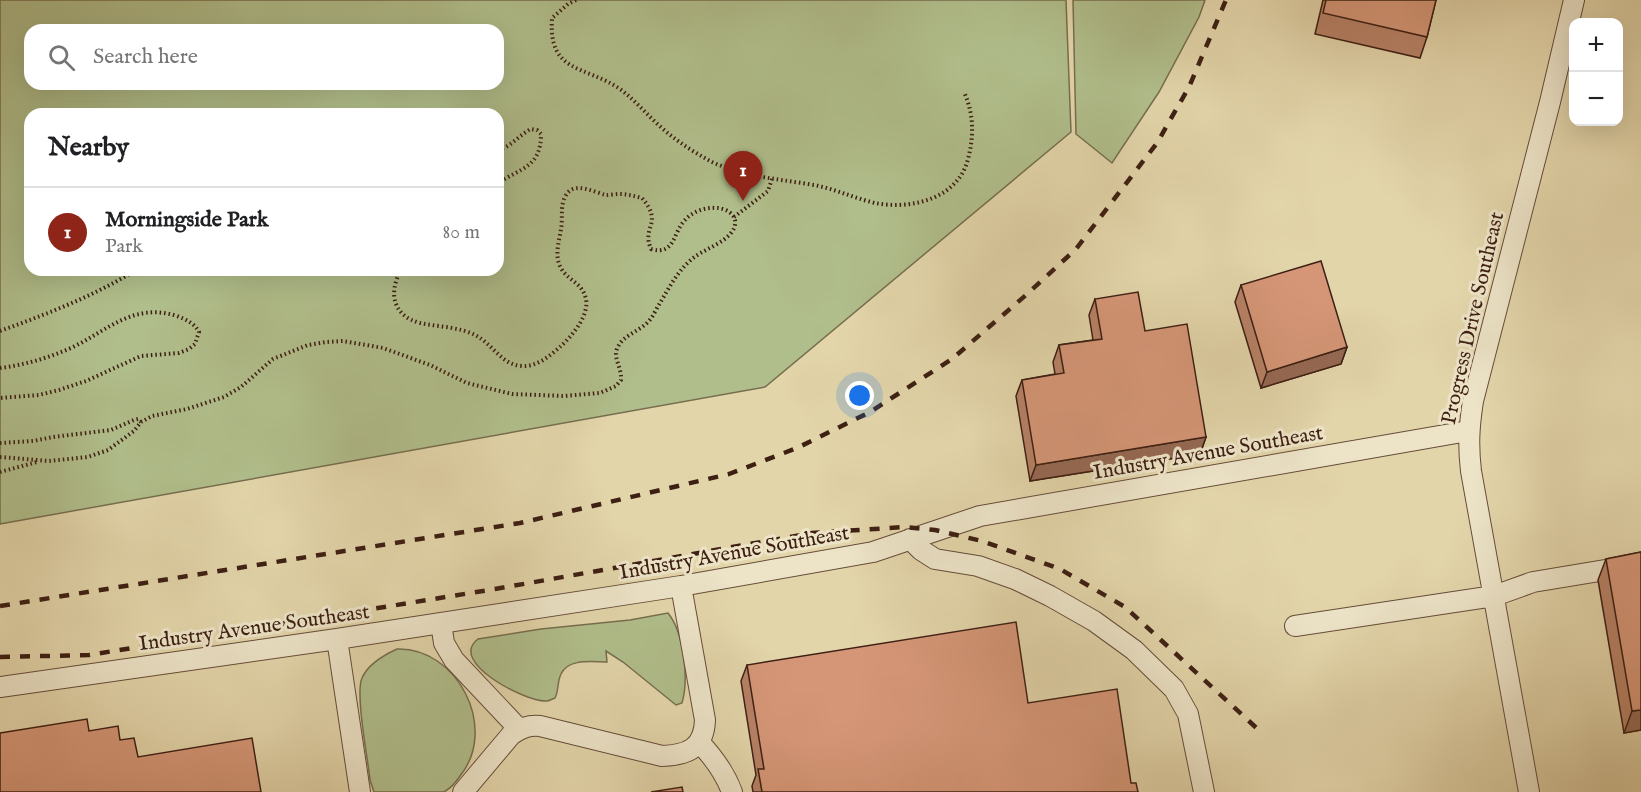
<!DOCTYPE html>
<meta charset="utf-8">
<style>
:root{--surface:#fff;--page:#f6f6f6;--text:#202124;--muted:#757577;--line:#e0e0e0;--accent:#8f2418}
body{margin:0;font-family:"IM FELL English",serif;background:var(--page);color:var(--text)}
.controls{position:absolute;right:18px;top:18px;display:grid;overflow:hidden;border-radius:12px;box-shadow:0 6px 24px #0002}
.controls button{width:54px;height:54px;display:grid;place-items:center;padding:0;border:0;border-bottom:2px solid var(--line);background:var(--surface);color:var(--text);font:30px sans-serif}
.you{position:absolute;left:860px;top:396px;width:21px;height:21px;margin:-15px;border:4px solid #fff;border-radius:50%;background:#1a73e8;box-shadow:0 0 0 9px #1a73e833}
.badge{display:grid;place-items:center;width:39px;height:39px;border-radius:50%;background:var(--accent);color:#fff;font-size:20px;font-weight:700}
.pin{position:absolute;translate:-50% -50px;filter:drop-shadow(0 2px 3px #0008)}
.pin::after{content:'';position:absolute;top:32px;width:21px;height:18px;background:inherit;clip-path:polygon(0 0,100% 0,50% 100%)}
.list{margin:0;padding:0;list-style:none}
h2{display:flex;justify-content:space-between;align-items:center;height:78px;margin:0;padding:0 24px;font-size:26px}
h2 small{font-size:20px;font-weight:400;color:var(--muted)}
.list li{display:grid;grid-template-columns:39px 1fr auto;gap:18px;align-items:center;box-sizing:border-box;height:90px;padding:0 24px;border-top:2px solid var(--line)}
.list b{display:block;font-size:22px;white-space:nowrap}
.list p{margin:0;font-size:20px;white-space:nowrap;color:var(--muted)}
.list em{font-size:20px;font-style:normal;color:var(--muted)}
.icon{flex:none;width:33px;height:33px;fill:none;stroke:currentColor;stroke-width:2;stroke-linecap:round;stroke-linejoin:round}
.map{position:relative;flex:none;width:1641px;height:792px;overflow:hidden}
.search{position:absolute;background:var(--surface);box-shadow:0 6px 24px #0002;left:24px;top:24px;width:480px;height:66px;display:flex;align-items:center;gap:15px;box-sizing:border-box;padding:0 21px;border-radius:18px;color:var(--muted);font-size:22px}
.panel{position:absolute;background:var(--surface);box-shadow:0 6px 24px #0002;left:24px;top:108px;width:480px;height:168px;border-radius:18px}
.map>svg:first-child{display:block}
.green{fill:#b0be8b;stroke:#766e4f;stroke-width:1.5;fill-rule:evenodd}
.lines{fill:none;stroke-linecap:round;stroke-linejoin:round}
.minor-casing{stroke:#664c39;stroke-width:22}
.path{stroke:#3d1f13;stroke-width:4;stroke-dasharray:1.5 3;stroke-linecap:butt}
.minor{stroke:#ede4c8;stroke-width:20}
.rail{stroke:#3d1f13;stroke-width:4.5;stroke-dasharray:10 10;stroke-linecap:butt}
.wall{fill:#b78166;stroke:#3d1f13;stroke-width:1.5}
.shaded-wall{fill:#956953;stroke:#3d1f13;stroke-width:1.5}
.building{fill:#d59677;stroke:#3d1f13;stroke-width:1.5}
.labels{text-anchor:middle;stroke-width:6;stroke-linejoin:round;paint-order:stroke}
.street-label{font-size:21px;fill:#3d1f13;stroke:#ede4c8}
</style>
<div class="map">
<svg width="1641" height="792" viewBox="0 0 1641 792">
<rect width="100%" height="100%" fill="#e3d5aa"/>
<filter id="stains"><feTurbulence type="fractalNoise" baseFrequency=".00333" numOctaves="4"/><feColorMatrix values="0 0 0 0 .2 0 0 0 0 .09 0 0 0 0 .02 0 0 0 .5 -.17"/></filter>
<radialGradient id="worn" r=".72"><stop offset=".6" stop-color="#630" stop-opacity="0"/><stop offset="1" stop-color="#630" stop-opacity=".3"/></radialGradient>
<path class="green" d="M 0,0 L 1066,0 L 1071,132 L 765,387 L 0,524 ZM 30,30 L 498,30 L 498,84 L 30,84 ZM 30,114 L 498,114 L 498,270 L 30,270 Z
M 1073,0 L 1205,0 L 1199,17 L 1159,92 L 1112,163 L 1076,134 Z
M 668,613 C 684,633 689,679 682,703 L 676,705 L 623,662 L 606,651 L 607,662 C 593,662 568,658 561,674 C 557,682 559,690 555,698 C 552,699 549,701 546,701 C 526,702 447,662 478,639 L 541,629 L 630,620 Z
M 397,649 C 457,647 499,728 460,776 C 456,782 451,788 444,792 L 374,792 L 370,780 C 368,759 355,694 362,678 C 368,664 384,655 397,649 Z"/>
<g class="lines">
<g class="minor-casing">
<path id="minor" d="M 910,539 L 921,550 L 935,559 L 978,566 L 1015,579 L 1050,596 L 1094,621 L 1134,650 L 1174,689 L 1188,714 L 1204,792
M 441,623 L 444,643 L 454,660 L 519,729
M 1295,626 L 1494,596 L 1533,582 L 1641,564
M 337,639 L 360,792
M 0,687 L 337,639 L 681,586 L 873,552 L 980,516 L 1468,431
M 700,743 C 714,758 725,773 732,792
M 463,792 L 511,735 C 521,728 528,725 540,726 L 662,756 C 688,755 704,748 705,720 L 681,586
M 1529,792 L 1471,471 C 1468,445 1469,427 1473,401 L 1550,102 L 1574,0"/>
</g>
<path class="path" d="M 576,0 L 568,4 L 552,18 C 548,74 585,65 620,89 C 636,101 648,116 663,129 C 678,142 695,153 712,162 C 745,177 779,179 814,185 C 835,189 854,198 875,203 C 911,210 958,199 968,159 C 974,136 974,114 964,92
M 498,150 C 511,147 519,135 531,129 L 537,130 L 541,134 C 541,167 521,168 498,183
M 734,217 L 768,191 L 772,179
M 0,331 C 47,314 94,296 136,270
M 0,368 C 24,365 48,358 71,348 C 107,331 133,302 177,316 C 187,320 194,323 199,332 L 195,344 L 189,349 L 179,353 L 141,356 L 86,381 L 59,390 L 39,395 L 0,398
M 0,443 L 33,441 L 53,437 L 111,430 L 134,420 L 138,419 L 141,422
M 0,457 L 49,461 L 88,457 L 108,450 L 134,431 L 141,422 L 152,416 L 187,409 L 224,397 L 241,387 L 273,359 L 308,345 L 326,342 L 343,341 L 383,348 L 430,365 L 467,383 L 512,394 L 564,396 L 600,393 L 616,386 L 621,380 C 622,366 611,357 619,345 C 625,335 639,331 648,322 C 653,317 656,309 660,303 C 670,286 680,267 696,256 C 707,248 732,240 735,225 C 737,215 727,209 718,208 C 706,207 693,211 685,220 C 673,232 675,256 651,249 C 641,226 664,224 642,198 C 634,196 627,194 619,194 C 615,194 610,195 606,195 C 593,192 573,180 565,197 C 560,206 563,219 561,229 C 559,242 554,256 561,268 C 568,281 582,282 586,299 C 589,316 572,336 561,346 C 551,355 537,367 522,366 C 502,365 493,345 477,336 C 461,327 439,327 420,323 C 393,316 388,293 401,270
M 0,472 L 37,462"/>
<use href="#minor" class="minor"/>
<path class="rail" d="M 0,606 L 520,523 L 729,474 L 797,448 L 870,412 L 952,359 L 1026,295 L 1076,249 L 1157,143 L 1189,87 L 1226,0
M 0,657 L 89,655 L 495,589 L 812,533 L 905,527 L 935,530 L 982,541 L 1060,569 L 1125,607 L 1263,734"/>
</g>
<path class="wall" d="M 1323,0 L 1436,0 L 1427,37 L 1420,58 L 1315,34 Z
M 1241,285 L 1347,347 L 1341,364 L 1261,388 L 1235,302 Z
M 1095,299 L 1145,331 L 1206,437 L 1200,454 L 1030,481 L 1016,396 L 1022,380 L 1055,374 L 1053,362 L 1059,345 L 1093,340 L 1089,315 Z
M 1641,552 L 1641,730 L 1624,733 L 1598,580 L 1606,559 Z
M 747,665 L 1028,703 L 1131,783 L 1138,792 L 753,792 L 752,786 L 756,775 L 741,681 Z"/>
<path class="shaded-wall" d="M 1347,347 L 1341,364 L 1261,388 L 1267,372 Z
M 1206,437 L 1200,454 L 1030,481 L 1036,465 Z
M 1641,710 L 1641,730 L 1624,733 L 1632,711 Z"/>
<path class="building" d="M 1326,0 L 1436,0 L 1427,37 L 1323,13 Z
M 1321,261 L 1347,347 L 1267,372 L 1241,285 Z
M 1138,292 L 1145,331 L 1187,324 L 1206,437 L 1036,465 L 1022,380 L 1064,373 L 1059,345 L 1102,339 L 1095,299 Z
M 1641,552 L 1641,710 L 1632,711 L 1606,559 Z
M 1016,622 L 1028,703 L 1117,689 L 1131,783 L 1136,783 L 1138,792 L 762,792 L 758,769 L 764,769 L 747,665 Z
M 87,719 L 89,731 L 118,726 L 120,740 L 134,738 L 138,757 L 252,738 L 261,792 L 0,792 L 0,733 Z
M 682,787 L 683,792 L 651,792 Z"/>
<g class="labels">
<g class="street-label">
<text transform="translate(1472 318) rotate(-77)" y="7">Progress Drive Southeast</text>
<text transform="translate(1208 452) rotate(-10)" y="7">Industry Avenue Southeast</text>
<text transform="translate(734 552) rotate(-10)" y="7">Industry Avenue Southeast</text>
<text transform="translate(254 627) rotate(-8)" y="7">Industry Avenue Southeast</text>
</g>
</g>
<rect width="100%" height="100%" filter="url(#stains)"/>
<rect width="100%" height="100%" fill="url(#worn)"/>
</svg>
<div class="controls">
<button>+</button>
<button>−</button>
</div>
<div class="you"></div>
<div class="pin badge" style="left:743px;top:201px">1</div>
<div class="search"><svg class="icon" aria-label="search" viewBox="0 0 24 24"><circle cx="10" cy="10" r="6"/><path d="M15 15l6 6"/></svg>Search here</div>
<section class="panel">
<h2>Nearby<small></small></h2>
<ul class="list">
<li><span class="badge">1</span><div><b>Morningside Park</b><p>Park</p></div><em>80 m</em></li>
</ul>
</section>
</div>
